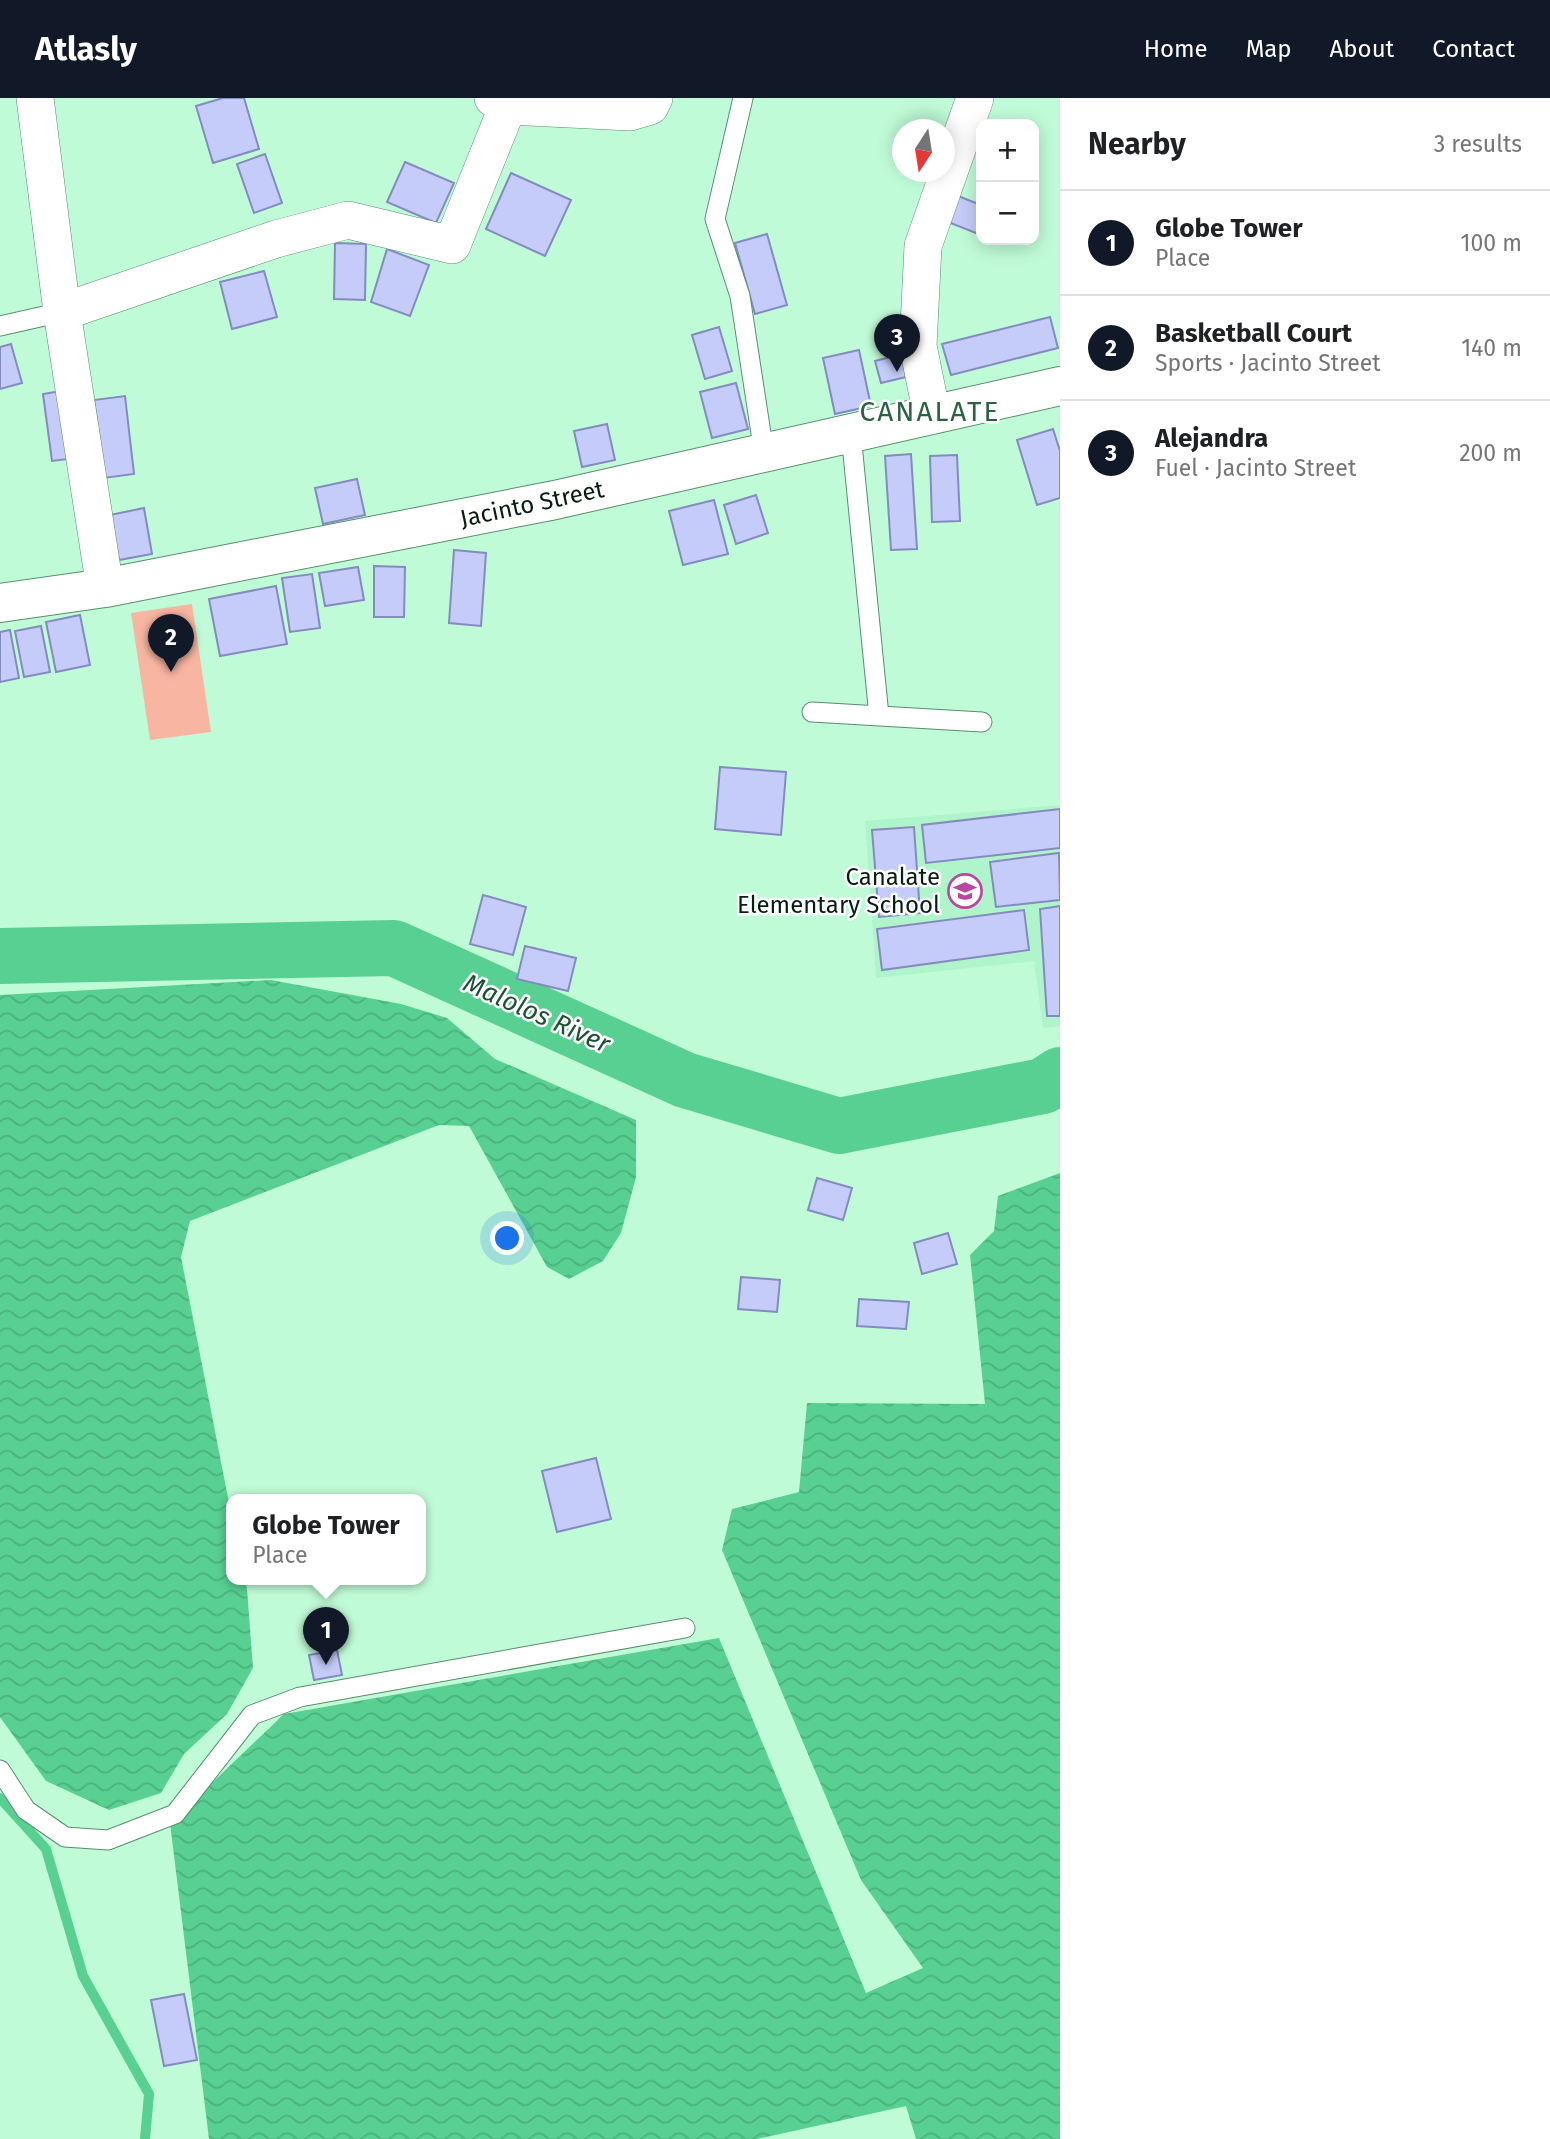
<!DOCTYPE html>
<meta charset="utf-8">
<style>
:root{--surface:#fff;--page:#f6f6f6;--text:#202124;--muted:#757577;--line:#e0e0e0;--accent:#111827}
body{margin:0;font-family:"Fira Sans",sans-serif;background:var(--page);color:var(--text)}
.controls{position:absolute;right:21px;top:21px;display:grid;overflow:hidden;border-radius:14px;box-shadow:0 4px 18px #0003}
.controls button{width:63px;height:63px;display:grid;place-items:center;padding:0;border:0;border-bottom:2px solid var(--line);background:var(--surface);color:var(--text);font:35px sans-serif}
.compass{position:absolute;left:892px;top:21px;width:63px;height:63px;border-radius:50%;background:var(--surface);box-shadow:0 4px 18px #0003;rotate:192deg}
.you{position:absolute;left:508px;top:1141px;width:24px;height:24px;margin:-18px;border:5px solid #fff;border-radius:50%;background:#1a73e8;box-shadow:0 0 0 10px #1a73e833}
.badge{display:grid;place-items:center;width:46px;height:46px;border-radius:50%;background:var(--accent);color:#fff;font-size:23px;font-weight:700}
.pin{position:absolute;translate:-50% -58px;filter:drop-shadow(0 2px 4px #0008)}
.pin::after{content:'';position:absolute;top:37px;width:24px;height:21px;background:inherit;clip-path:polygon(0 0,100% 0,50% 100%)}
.popup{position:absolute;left:226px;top:1396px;width:200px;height:91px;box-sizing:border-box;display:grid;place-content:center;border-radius:14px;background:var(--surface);filter:drop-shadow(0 2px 5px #0005);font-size:23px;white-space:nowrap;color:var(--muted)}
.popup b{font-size:26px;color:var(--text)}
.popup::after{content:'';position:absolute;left:50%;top:100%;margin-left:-14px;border:14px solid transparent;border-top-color:var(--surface)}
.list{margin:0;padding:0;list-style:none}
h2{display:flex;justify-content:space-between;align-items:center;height:91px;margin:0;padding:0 28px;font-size:30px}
h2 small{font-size:23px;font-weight:400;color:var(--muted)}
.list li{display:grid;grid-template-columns:46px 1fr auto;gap:21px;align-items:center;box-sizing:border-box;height:105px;padding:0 28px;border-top:2px solid var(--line)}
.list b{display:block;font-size:26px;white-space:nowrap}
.list p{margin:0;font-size:23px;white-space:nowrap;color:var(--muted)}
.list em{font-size:23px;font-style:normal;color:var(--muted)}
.map{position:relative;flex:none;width:1060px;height:2041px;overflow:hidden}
header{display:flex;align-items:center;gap:42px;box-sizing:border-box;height:98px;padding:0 35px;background:var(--accent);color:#fff}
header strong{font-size:33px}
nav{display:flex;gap:38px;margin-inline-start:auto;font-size:24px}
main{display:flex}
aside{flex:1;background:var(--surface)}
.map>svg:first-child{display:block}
.built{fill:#b0f4cb}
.garden{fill:#f8b6a2}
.water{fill:url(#water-waves)}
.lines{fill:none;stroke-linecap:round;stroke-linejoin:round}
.stream{stroke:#58d091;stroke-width:10}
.river{stroke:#58d091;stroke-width:56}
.building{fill:#c5ccf9;stroke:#848bbf;stroke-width:2}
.service-casing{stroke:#568e6d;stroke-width:21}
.minor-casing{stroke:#568e6d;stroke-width:38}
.secondary-casing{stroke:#568e6d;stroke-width:40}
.service{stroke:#fff;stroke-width:19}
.minor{stroke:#fff;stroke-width:37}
.secondary{stroke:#fff;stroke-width:38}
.labels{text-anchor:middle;stroke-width:5;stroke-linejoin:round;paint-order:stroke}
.street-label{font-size:24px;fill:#061d11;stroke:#fff}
.poi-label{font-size:24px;fill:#061d11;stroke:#fff;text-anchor:end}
.water-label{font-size:26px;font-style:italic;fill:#1f4f35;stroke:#fff}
.quarter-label{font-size:28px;letter-spacing:2px;fill:#2a6244;stroke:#fff}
</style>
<header>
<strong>Atlasly</strong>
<nav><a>Home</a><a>Map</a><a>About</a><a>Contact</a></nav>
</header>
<main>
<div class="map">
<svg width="1060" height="2041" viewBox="0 0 1060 2041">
<defs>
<pattern id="water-waves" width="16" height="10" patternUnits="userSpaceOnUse" patternTransform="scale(1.75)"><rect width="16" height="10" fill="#58d091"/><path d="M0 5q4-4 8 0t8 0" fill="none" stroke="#4bb27c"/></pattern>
</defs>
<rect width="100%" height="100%" fill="#c0fbd7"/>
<path class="built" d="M 1060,707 L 1060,928 L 1043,930 L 1034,863 L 876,880 L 865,723 Z"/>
<path class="garden" d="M 192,506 L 211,634 L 150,642 L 131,515 Z"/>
<path class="water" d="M 271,882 L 401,906 L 447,920 L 495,961 L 636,1022 L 636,1079 L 621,1135 L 603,1163 L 569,1181 L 547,1169 L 469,1028 L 439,1027 L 190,1123 L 181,1159 L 231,1415 L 232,1481 L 245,1481 L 247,1491 L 253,1570 L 227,1616 L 184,1656 L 161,1695 L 109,1712 L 46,1683 L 0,1619 L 0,897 Z
M 1060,1075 L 1060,2041 L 916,2041 L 906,2008 L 757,2041 L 209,2041 L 170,1725 L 284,1616 L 719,1540 L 866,1895 L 923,1870 L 861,1782 L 722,1452 L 732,1411 L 799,1394 L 807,1305 L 985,1306 L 970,1157 L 994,1133 L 998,1098 Z"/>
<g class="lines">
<path class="stream" d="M 0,1700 L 46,1751 L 83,1878 L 149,1996 L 145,2041"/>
<path class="river" d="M 0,858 L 394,850 L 685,982 L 839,1028 L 1043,988 L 1060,977"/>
</g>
<path class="building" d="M 223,0 L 244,0 L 259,51 L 213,65 L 196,8 Z
M 265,56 L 282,105 L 254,115 L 237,66 Z
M 405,64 L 454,85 L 436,125 L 387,104 Z
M 511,75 L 571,102 L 545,158 L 486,131 Z
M 958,98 L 981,107 L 981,137 L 948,124 Z
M 767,136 L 787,207 L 755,216 L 735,145 Z
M 335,145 L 366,146 L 365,202 L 334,201 Z
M 387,151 L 429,167 L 410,218 L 371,204 Z
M 264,173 L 277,219 L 232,231 L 220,184 Z
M 1050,219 L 1058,250 L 951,277 L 942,246 Z
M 719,229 L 732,273 L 705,281 L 692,237 Z
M 11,246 L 22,285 L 0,291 L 0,249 Z
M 859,252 L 871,308 L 835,316 L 823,260 Z
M 902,256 L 906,279 L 881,285 L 875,263 Z
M 736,285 L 748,331 L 712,340 L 700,294 Z
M 67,292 L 77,360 L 52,363 L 43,296 Z
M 125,298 L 134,376 L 104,380 L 94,302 Z
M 607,326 L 615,362 L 582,369 L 574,333 Z
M 1053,331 L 1060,353 L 1060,400 L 1037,407 L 1017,342 Z
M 911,356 L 917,451 L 891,452 L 885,358 Z
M 957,357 L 960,423 L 932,424 L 930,358 Z
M 357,381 L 365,417 L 323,426 L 315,390 Z
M 756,397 L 768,435 L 736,446 L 724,407 Z
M 714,402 L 728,456 L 683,467 L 669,413 Z
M 144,410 L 152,456 L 119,462 L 110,417 Z
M 454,452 L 486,455 L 481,528 L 449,525 Z
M 374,468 L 405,469 L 404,519 L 374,519 Z
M 358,469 L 364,502 L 325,508 L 319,475 Z
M 312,476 L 320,530 L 290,534 L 282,480 Z
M 276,488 L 287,546 L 220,558 L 209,501 Z
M 80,517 L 90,567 L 56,574 L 46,524 Z
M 41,528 L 50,574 L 24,579 L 15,533 Z
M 10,532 L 19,580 L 0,584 L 0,534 Z
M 720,669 L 786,674 L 781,737 L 715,731 Z
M 1060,711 L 1060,750 L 926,765 L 922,727 Z
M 914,729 L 920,815 L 879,819 L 872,732 Z
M 1059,755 L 1060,802 L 996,809 L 990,764 Z
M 483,797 L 526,809 L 513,857 L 470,846 Z
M 1060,808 L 1060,918 L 1047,918 L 1040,811 Z
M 1024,812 L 1029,852 L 882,872 L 877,831 Z
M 525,848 L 576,860 L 568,893 L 517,881 Z
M 817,1080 L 852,1090 L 843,1122 L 808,1112 Z
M 948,1135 L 957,1166 L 922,1176 L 914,1145 Z
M 741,1179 L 780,1182 L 777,1214 L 738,1211 Z
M 859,1201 L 909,1204 L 906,1231 L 857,1228 Z
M 596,1360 L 611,1421 L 557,1434 L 542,1373 Z
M 337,1552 L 342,1577 L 314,1582 L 309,1557 Z
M 184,1896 L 197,1962 L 164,1968 L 151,1902 Z"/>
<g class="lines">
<g class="service-casing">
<path id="service" d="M 743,0 L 715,121 L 740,198 L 764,355
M 0,228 L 62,214
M 851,336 L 879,618
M 812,614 L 982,624
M 0,1672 L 26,1712 L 65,1739 L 108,1742 L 175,1716 L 252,1617 L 300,1599 L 685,1530"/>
</g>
<g class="minor-casing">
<path id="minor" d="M 35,0 L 62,214 L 105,490
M 493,0 L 507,8 L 630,14 L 650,8 L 654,0
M 62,214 L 276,141 L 348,122 L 452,147 L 511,0
M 932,317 L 918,248 L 923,148 L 975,0"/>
</g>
<g class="secondary-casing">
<path id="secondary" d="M 0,505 L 105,490 L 555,402 L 1060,288"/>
</g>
<use href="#service" class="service"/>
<use href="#minor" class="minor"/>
<use href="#secondary" class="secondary"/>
</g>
<defs>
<g id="school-ring" transform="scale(1.75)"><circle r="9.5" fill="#fff" stroke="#b9469f" stroke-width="1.5"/><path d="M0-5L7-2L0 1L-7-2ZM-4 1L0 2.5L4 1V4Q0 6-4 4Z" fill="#b9469f"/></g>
</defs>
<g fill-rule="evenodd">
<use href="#school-ring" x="965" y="793"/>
</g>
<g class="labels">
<g class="street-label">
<text transform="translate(532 406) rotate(-12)" y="8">Jacinto Street</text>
</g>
<g class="poi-label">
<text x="940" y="787">Canalate<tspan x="940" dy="28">Elementary School</tspan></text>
</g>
<g class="water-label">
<text transform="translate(537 915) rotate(24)" y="9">Malolos River</text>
</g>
<g class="quarter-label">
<text x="930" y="323">CANALATE</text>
</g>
</g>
</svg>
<div class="controls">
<button>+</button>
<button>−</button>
</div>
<svg class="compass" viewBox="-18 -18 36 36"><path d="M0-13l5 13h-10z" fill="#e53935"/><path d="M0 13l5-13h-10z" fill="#757577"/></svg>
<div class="you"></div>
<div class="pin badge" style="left:326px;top:1567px">1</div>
<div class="popup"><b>Globe Tower</b>Place</div>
<div class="pin badge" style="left:171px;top:574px">2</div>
<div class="pin badge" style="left:897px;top:274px">3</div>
</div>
<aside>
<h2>Nearby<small>3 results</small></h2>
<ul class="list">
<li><span class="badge">1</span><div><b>Globe Tower</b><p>Place</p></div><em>100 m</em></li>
<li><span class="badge">2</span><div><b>Basketball Court</b><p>Sports · Jacinto Street</p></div><em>140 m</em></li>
<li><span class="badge">3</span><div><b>Alejandra</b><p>Fuel · Jacinto Street</p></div><em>200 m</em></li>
</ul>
</aside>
</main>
